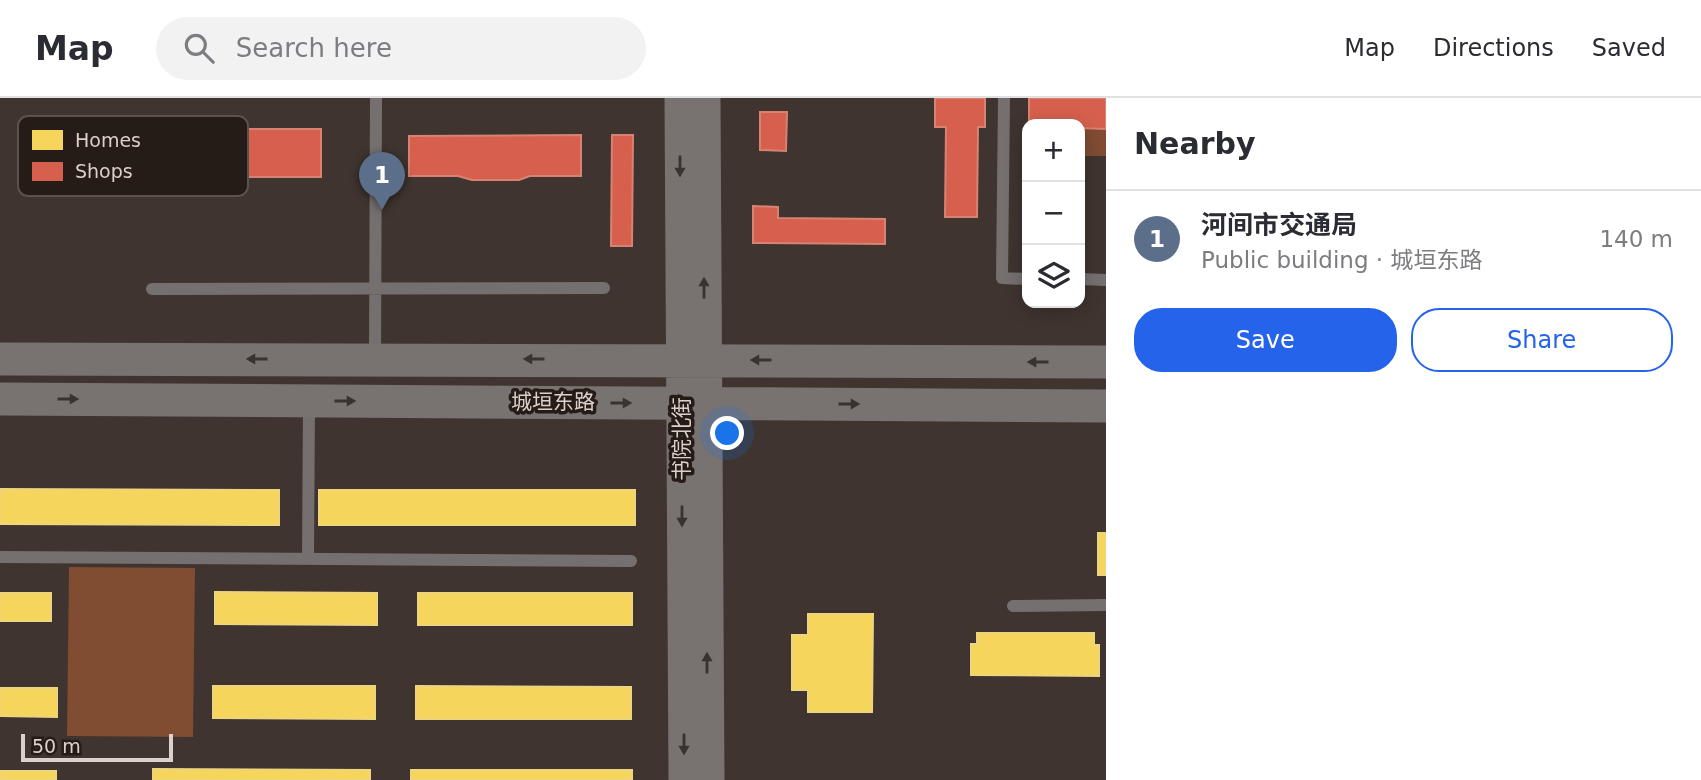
<!DOCTYPE html>
<meta charset="utf-8">
<style>
:root{--surface:#fff;--page:#f2f2f3;--text:#2b2b33;--muted:#7c7c81;--line:#e1e1e2;--accent:#2563eb}
body{margin:0;font-family:"DejaVu Sans","Noto Sans SC",sans-serif;background:var(--page);color:var(--text)}
.controls{position:absolute;right:21px;top:21px;display:grid;overflow:hidden;border-radius:14px;box-shadow:0 4px 18px #0003}
.controls button{width:63px;height:63px;display:grid;place-items:center;padding:0;border:0;border-bottom:2px solid var(--line);background:var(--surface);color:var(--text);font:35px sans-serif}
.scale{position:absolute;left:21px;bottom:18px;width:152px;box-sizing:border-box;padding-left:7px;border:4px solid #dcd0ca;border-top:0;font-size:19px;line-height:24px;white-space:nowrap;color:#dcd0ca;-webkit-text-stroke:5px #251c18;paint-order:stroke}
.you{position:absolute;left:728px;top:336px;width:24px;height:24px;margin:-18px;border:5px solid #fff;border-radius:50%;background:#1a73e8;box-shadow:0 0 0 10px #1a73e833}
.badge{display:grid;place-items:center;width:46px;height:46px;border-radius:50%;background:var(--accent);color:#fff;font-size:23px;font-weight:700}
.pin{position:absolute;translate:-50% -58px;filter:drop-shadow(0 2px 4px #0008)}
.pin::after{content:'';position:absolute;top:37px;width:24px;height:21px;background:inherit;clip-path:polygon(0 0,100% 0,50% 100%)}
.list{margin:0;padding:0;list-style:none}
h2{display:flex;justify-content:space-between;align-items:center;height:91px;margin:0;padding:0 28px;font-size:30px}
h2 small{font-size:23px;font-weight:400;color:var(--muted)}
.list li{display:grid;grid-template-columns:46px 1fr auto;gap:21px;align-items:center;box-sizing:border-box;height:98px;padding:0 28px;border-top:2px solid var(--line)}
.list b{display:block;font-size:26px;white-space:nowrap}
.list p{margin:0;font-size:23px;white-space:nowrap;color:var(--muted)}
.list em{font-size:23px;font-style:normal;color:var(--muted)}
.actions{display:flex;gap:14px;padding:21px 28px}
.actions a{flex:1;padding:16px 0;border:2px solid var(--accent);border-radius:28px;text-align:center;font-size:24px;color:var(--accent)}
.actions .main{background:var(--accent);color:#fff}
.icon{flex:none;width:38px;height:38px;fill:none;stroke:currentColor;stroke-width:2;stroke-linecap:round;stroke-linejoin:round}
.map{position:relative;flex:none;width:1106px;height:682px;overflow:hidden}
header{display:flex;align-items:center;gap:42px;box-sizing:border-box;height:98px;padding:0 35px;background:var(--surface);border-bottom:2px solid var(--line)}
header strong{font-size:33px}
nav{display:flex;gap:38px;margin-inline-start:auto;font-size:24px}
.search{width:490px;height:63px;background:var(--page);display:flex;align-items:center;gap:18px;box-sizing:border-box;padding:0 24px;border-radius:38px;color:var(--muted);font-size:26px}
main{display:flex}
aside{flex:1;background:var(--surface)}
.map>svg:first-child{display:block}
.green{fill:#804c32}
.homes{fill:#f6d55c;stroke:#eed47d;stroke-width:2}
.shops{fill:#d6604d;stroke:#d88272;stroke-width:2}
.lines{fill:none;stroke-linecap:round;stroke-linejoin:round}
.lane{stroke:#75706f;stroke-width:12}
.secondary{stroke:#787270;stroke-width:33}
.oneway{fill:#3a322e}
.labels{text-anchor:middle;stroke-width:7;stroke-linejoin:round;paint-order:stroke}
.street-label{font-size:21px;fill:#dcd0ca;stroke:#251c18}
.key{fill:#251c18;stroke:#5c524d;stroke-width:2}
.key-label{font-size:19px;fill:#dcd0ca}
</style>
<header>
<strong>Map</strong>
<div class="search"><svg class="icon" aria-label="search" viewBox="0 0 24 24"><circle cx="10" cy="10" r="6"/><path d="M15 15l6 6"/></svg>Search here</div>
<nav><a>Map</a><a>Directions</a><a>Saved</a></nav>
</header>
<main>
<div class="map">
<svg width="1106" height="682" viewBox="0 0 1106 682">
<rect width="100%" height="100%" fill="#3f342f"/>
<path class="green" d="M 1080,30 L 1106,31 L 1106,58 L 1080,58 Z
M 69,469 L 195,470 L 193,639 L 67,638 Z"/>
<path class="homes" d="M 0,391 L 279,392 L 279,427 L 0,426 Z
M 319,392 L 635,392 L 635,427 L 319,427 Z
M 1098,435 L 1106,435 L 1106,477 L 1098,477 Z
M 215,494 L 377,495 L 377,527 L 215,526 Z
M 0,495 L 51,495 L 51,523 L 0,523 Z
M 418,495 L 632,495 L 632,527 L 418,527 Z
M 808,516 L 873,516 L 872,614 L 808,614 L 808,592 L 792,592 L 792,537 L 808,537 Z
M 977,535 L 1094,535 L 1094,547 L 1099,547 L 1099,578 L 971,577 L 971,546 L 977,546 Z
M 213,588 L 375,588 L 375,621 L 213,620 Z
M 416,588 L 631,589 L 631,621 L 416,621 Z
M 0,590 L 57,590 L 57,619 L 0,618 Z
M 153,671 L 370,672 L 370,682 L 153,682 Z
M 411,672 L 632,672 L 632,682 L 411,682 Z
M 0,673 L 56,673 L 56,682 L 0,682 Z"/>
<path class="shops" d="M 935,0 L 985,0 L 985,29 L 978,29 L 977,119 L 945,119 L 946,29 L 935,29 Z
M 1029,0 L 1106,0 L 1106,31 L 1080,30 L 1080,26 L 1029,26 Z
M 760,14 L 787,14 L 786,53 L 760,52 Z
M 161,31 L 321,31 L 321,79 L 161,79 Z
M 581,37 L 581,78 L 530,78 L 519,82 L 472,82 L 458,78 L 409,78 L 409,38 Z
M 612,37 L 633,37 L 632,148 L 611,148 Z
M 753,108 L 778,109 L 778,120 L 885,121 L 885,146 L 753,145 Z"/>
<g class="lines">
<path class="lane" d="M 1004,0 L 1002,180 L 1027,181
M 1080,181 L 1106,182
M 152,191 L 604,190
M 375,261 L 376,0
M 0,459 L 631,463
M 308,461 L 309,303
M 1013,508 L 1106,507"/>
<path class="secondary" d="M 681,0 L 685,682
M 704,0 L 708,682
M 0,261 L 1106,264
M 0,301 L 1106,308"/>
</g>
<defs><path id="oneway-solid" d="M-6-.8H1V-3.2L6.5 0L1 3.2V.8H-6Z" transform="scale(1.75)"/></defs>
<g class="oneway">
<use href="#oneway-solid" transform="translate(680 68) rotate(90)"/>
<use href="#oneway-solid" transform="translate(704 190) rotate(-90)"/>
<use href="#oneway-solid" transform="translate(257 261) rotate(-180)"/>
<use href="#oneway-solid" transform="translate(534 261) rotate(-180)"/>
<use href="#oneway-solid" transform="translate(761 262) rotate(-180)"/>
<use href="#oneway-solid" transform="translate(1038 264) rotate(-180)"/>
<use href="#oneway-solid" transform="translate(68 301)"/>
<use href="#oneway-solid" transform="translate(345 303)"/>
<use href="#oneway-solid" transform="translate(621 305)"/>
<use href="#oneway-solid" transform="translate(849 306)"/>
<use href="#oneway-solid" transform="translate(682 418) rotate(90)"/>
<use href="#oneway-solid" transform="translate(707 565) rotate(-90)"/>
<use href="#oneway-solid" transform="translate(684 646) rotate(90)"/>
</g>
<g class="labels">
<g class="street-label">
<text x="553" y="311">城垣东路</text>
<text transform="translate(682 341) rotate(-90)" y="7">书院北街</text>
</g>
</g>
<rect x="18" y="18" width="230" height="80" rx="10" class="key"/>
<rect x="32" y="32" width="31" height="20" fill="#f6d55c"/>
<rect x="32" y="64" width="31" height="19" fill="#d6604d"/>
<g class="key-label">
<text x="75" y="49">Homes</text>
<text x="75" y="80">Shops</text>
</g>
</svg>
<div class="controls">
<button>+</button>
<button>−</button>
<button><svg class="icon" aria-label="layers" viewBox="0 0 24 24"><path d="M12 4l9 5-9 5-9-5zM3 14l9 5 9-5"/></svg></button>
</div>
<div class="scale">50 m</div>
<div class="you"></div>
<div class="pin badge" style="left:382px;top:112px;background:#5c6f8a">1</div>
</div>
<aside>
<h2>Nearby<small></small></h2>
<ul class="list">
<li><span class="badge" style="background:#5c6f8a">1</span><div><b>河间市交通局</b><p>Public building · 城垣东路</p></div><em>140 m</em></li>
</ul>
<div class="actions"><a class="main">Save</a><a>Share</a></div>
</aside>
</main>
